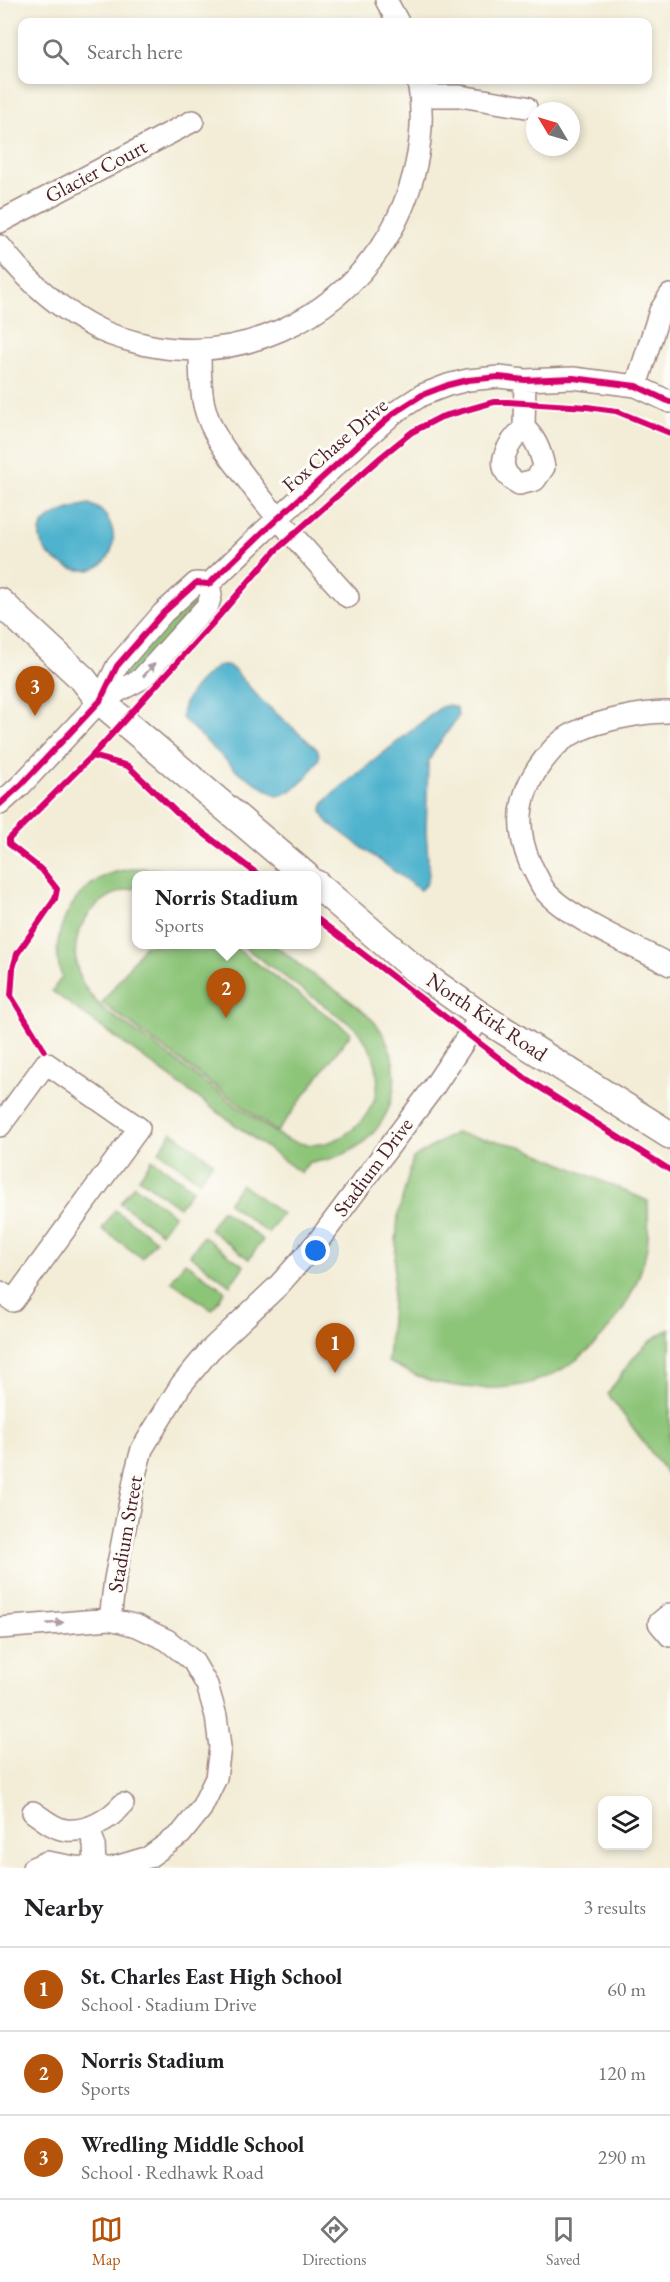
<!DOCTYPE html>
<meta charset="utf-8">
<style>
:root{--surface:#fff;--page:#f6f6f6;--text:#202124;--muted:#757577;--line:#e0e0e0;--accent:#b45309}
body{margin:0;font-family:"EB Garamond",serif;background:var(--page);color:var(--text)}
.controls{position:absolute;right:18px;bottom:18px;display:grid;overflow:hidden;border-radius:12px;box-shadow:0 3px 9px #0003}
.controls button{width:54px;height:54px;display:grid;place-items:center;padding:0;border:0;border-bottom:2px solid var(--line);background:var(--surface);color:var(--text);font:30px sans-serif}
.compass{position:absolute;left:526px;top:102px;width:54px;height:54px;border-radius:50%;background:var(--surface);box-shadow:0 3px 9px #0003;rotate:308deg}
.you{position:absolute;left:316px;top:1251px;width:21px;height:21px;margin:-15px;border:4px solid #fff;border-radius:50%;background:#1a73e8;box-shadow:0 0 0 9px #1a73e833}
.badge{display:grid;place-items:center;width:39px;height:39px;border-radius:50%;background:var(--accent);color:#fff;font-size:20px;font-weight:700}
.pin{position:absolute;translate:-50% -50px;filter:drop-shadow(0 2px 3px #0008)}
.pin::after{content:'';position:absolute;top:32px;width:21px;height:18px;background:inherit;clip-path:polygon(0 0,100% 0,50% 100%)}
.popup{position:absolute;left:132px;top:871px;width:189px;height:78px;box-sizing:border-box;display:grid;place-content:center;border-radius:12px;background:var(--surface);filter:drop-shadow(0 2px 4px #0005);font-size:20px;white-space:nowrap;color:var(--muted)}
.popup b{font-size:22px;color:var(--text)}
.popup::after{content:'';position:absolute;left:50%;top:100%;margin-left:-12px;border:12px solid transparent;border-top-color:var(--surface)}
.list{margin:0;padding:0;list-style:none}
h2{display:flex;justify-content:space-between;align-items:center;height:78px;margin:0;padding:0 24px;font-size:26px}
h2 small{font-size:20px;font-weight:400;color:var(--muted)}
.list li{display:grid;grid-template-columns:39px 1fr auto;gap:18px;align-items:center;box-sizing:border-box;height:84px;padding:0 24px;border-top:2px solid var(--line)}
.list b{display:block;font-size:22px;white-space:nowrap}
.list p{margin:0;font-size:20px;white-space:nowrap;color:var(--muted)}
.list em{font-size:20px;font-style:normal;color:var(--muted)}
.icon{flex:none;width:33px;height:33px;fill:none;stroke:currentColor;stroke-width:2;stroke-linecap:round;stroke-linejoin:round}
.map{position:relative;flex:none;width:670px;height:1868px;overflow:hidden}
.search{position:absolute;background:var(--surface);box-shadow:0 3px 9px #0003;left:18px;right:18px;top:18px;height:66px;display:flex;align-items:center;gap:15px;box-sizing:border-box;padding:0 21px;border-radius:12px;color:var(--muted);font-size:22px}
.sheet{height:330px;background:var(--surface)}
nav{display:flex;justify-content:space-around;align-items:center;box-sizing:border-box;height:84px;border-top:2px solid var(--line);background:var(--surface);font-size:16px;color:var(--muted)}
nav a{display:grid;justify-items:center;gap:3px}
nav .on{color:var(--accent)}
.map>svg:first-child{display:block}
.green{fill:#8cc478;stroke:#6b7252;stroke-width:1.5}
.water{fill:#50b3ce;stroke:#4d697c;stroke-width:1.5}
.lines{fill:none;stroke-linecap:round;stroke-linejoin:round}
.minor-casing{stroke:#9e8681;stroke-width:24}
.major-casing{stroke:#9e8681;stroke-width:30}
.minor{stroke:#fff;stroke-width:21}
.major{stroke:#fff;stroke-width:27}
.cycleway-casing{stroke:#fdfcf7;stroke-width:10}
.cycleway{stroke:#d6006c;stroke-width:6}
.oneway{fill:#ae9aa0}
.labels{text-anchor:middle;stroke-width:6;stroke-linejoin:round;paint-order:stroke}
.street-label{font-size:21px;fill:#4a1f2b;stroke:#fdfcf7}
</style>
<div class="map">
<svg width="670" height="1868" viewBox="0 0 670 1868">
<rect width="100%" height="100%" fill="#fdfcf7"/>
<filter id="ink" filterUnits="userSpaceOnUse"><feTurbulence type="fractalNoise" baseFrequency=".0167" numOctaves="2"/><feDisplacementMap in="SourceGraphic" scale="12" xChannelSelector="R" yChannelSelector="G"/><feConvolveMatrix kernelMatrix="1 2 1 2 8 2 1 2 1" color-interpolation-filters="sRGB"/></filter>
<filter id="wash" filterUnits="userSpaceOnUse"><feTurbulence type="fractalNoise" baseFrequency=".008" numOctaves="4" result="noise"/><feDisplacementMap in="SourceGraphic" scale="24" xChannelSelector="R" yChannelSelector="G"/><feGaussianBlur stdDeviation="1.35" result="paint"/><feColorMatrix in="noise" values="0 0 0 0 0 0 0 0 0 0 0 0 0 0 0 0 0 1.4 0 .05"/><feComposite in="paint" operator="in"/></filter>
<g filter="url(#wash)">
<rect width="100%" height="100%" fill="#f3edd7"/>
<path class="green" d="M 195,591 L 202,593 L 202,599 L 132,678 L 122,679 L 123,668 Z
M 135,868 L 155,869 L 175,875 L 136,876 L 136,888 C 86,894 59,946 86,989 C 100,1011 129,1026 149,1041 C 178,1063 208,1084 237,1106 C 252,1116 266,1128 282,1137 C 287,1140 293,1142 299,1143 C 330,1150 360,1131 373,1103 C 384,1076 374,1048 355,1028 L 241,945 C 250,944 265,942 273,945 C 283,950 293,960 302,967 C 325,984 371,1011 383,1034 C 416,1093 375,1160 309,1162 L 301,1173 L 52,991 L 62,977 C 48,939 68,896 103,877 C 113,871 124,870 135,868 Z
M 145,945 L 232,945 L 351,1033 L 277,1132 L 102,1003 Z
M 172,1132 L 213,1162 L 199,1181 L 159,1151 Z
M 455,1133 L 521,1146 L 648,1201 C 648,1219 650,1238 645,1256 C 632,1311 587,1367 530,1383 C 500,1391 469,1389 439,1383 C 422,1380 404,1369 388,1362 L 398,1215 L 413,1158 Z
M 152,1159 L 193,1189 L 179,1207 L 139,1178 Z
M 241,1184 L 282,1214 L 268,1233 L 228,1203 Z
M 134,1185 L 174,1215 L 161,1233 L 120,1203 Z
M 115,1210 L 156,1240 L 142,1258 L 102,1229 Z
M 222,1210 L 263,1240 L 249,1259 L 209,1229 Z
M 203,1236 L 244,1266 L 230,1285 L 190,1255 Z
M 185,1262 L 225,1291 L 212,1310 L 171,1281 Z
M 670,1329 L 670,1478 L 608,1394 C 628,1365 638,1345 670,1329 Z"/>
<path class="water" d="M 89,504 C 134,520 113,598 55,560 C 49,556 43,548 41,542 C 32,517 71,508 89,504 Z
M 218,666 L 229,666 L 235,671 L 261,700 L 318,750 L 319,758 C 311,774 295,793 277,796 L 237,771 L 182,718 C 182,697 202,678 218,666 Z
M 449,705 L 457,708 L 458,717 L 435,749 L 428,763 L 426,831 L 429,874 L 426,885 L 420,890 L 330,824 C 313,807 326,801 340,788 L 441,707 Z"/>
</g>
<g filter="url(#ink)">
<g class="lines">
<g class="minor-casing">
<path id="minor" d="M 386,0 L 398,22
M 421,96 L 460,96 L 526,107
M 0,222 L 193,121
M 0,246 C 27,281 60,310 100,330 C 114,337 131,341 147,345 C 239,364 331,321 383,244 C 414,196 428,136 418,80
M 200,350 C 200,368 200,387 204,405 C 212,439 235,462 255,490 C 284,527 316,562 348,597
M 636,386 L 660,311 L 670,295
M 524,428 C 536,438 541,452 544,467 L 535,480 L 519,484 C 491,469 506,445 524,428 L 525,380
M 100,701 L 141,679 L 208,605 L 211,595 L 209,584
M 670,712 C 644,711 591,722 569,736 C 558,742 551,751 543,761 C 519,792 514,826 530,863 C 535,872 539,882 545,891 C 566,917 638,948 670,965
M 0,804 L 21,785 L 100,701 L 117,666 L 163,613 L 196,583 L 209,584 L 263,532 L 359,444 L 394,413 L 422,395 L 448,385 L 468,380 L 499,377 L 525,380 L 573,378 L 636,386 L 670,402
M 0,1126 L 46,1063 L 139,1128 L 13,1301 L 0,1292
M 670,1614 L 659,1623 L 670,1636
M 110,1619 L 115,1579 L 136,1471 L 142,1449 L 162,1416 L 181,1385 L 210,1350 L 278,1286 L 319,1240 L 433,1088 L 481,1016
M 0,1628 L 110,1619 L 137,1626 L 167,1640 L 193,1661 L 207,1685 L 216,1716 L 220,1747 L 216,1778 L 201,1809 L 181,1834 L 149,1857 L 112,1868 L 75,1867 L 47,1862 L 33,1868
M 33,1812 C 42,1818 54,1829 66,1830 C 88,1832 109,1820 123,1804
M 88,1828 L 94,1843 L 95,1868"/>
</g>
<g class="major-casing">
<path id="major" d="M 0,602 L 83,679 L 100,701 L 306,876
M 316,884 L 417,971 L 447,992 L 481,1016 L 670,1135"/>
</g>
<use href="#minor" class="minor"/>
<use href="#major" class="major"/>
<g class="cycleway-casing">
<path id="cycleway" d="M 92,756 L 128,766 L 177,813 L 260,876
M 0,804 L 21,785 L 100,701 L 117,666 L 163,613 L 196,583 L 209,584 L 263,532 L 359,444 L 394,413 L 422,395 L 448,385 L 468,380 L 499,377 L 525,380 L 573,378 L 636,386 L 670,402
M 316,918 L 525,1078 L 670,1170
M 44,1050 L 11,996 L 13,968 L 17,954 L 55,899 L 57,889 L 42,870 L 9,844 L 9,839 L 92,756 L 212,624 L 276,550 L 381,457 L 412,432 L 441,417 L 494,402 L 508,402 L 587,407 L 616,411 L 670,433"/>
</g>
<use href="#cycleway" class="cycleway"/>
</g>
<defs><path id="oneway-solid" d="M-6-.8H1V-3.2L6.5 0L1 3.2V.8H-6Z" transform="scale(1.5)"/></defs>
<g class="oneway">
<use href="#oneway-solid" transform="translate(149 670) rotate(-48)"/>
<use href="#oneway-solid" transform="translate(55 1623) rotate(-5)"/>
</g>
</g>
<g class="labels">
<g class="street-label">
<text transform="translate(96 171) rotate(-28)" y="7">Glacier Court</text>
<text transform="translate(335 445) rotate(-41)" y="7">Fox Chase Drive</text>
<text transform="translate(487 1017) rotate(34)" y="7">North Kirk Road</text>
<text transform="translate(373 1167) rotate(-53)" y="7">Stadium Drive</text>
<text transform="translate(125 1534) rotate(-80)" y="7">Stadium Street</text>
</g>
</g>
</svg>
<div class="controls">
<button><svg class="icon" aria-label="layers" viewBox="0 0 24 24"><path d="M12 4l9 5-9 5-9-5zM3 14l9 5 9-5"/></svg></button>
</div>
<svg class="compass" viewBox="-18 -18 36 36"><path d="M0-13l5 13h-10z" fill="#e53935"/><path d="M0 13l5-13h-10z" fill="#757577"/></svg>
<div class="you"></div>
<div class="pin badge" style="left:335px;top:1373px">1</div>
<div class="pin badge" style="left:226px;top:1018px">2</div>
<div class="popup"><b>Norris Stadium</b>Sports</div>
<div class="pin badge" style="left:35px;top:716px">3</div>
<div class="search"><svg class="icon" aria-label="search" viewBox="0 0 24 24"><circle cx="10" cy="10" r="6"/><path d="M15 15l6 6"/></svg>Search here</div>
</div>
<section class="sheet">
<h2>Nearby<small>3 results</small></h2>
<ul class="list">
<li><span class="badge">1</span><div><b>St. Charles East High School</b><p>School · Stadium Drive</p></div><em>60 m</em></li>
<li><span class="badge">2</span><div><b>Norris Stadium</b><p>Sports</p></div><em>120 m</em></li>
<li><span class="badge">3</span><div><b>Wredling Middle School</b><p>School · Redhawk Road</p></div><em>290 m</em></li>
</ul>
</section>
<nav>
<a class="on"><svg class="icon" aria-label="map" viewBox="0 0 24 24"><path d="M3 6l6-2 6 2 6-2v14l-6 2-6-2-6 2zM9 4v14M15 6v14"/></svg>Map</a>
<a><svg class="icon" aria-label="directions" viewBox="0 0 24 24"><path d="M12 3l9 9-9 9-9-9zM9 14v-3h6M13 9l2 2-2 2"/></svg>Directions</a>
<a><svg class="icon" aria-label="saved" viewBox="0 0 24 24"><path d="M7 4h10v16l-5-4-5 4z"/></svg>Saved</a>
</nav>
